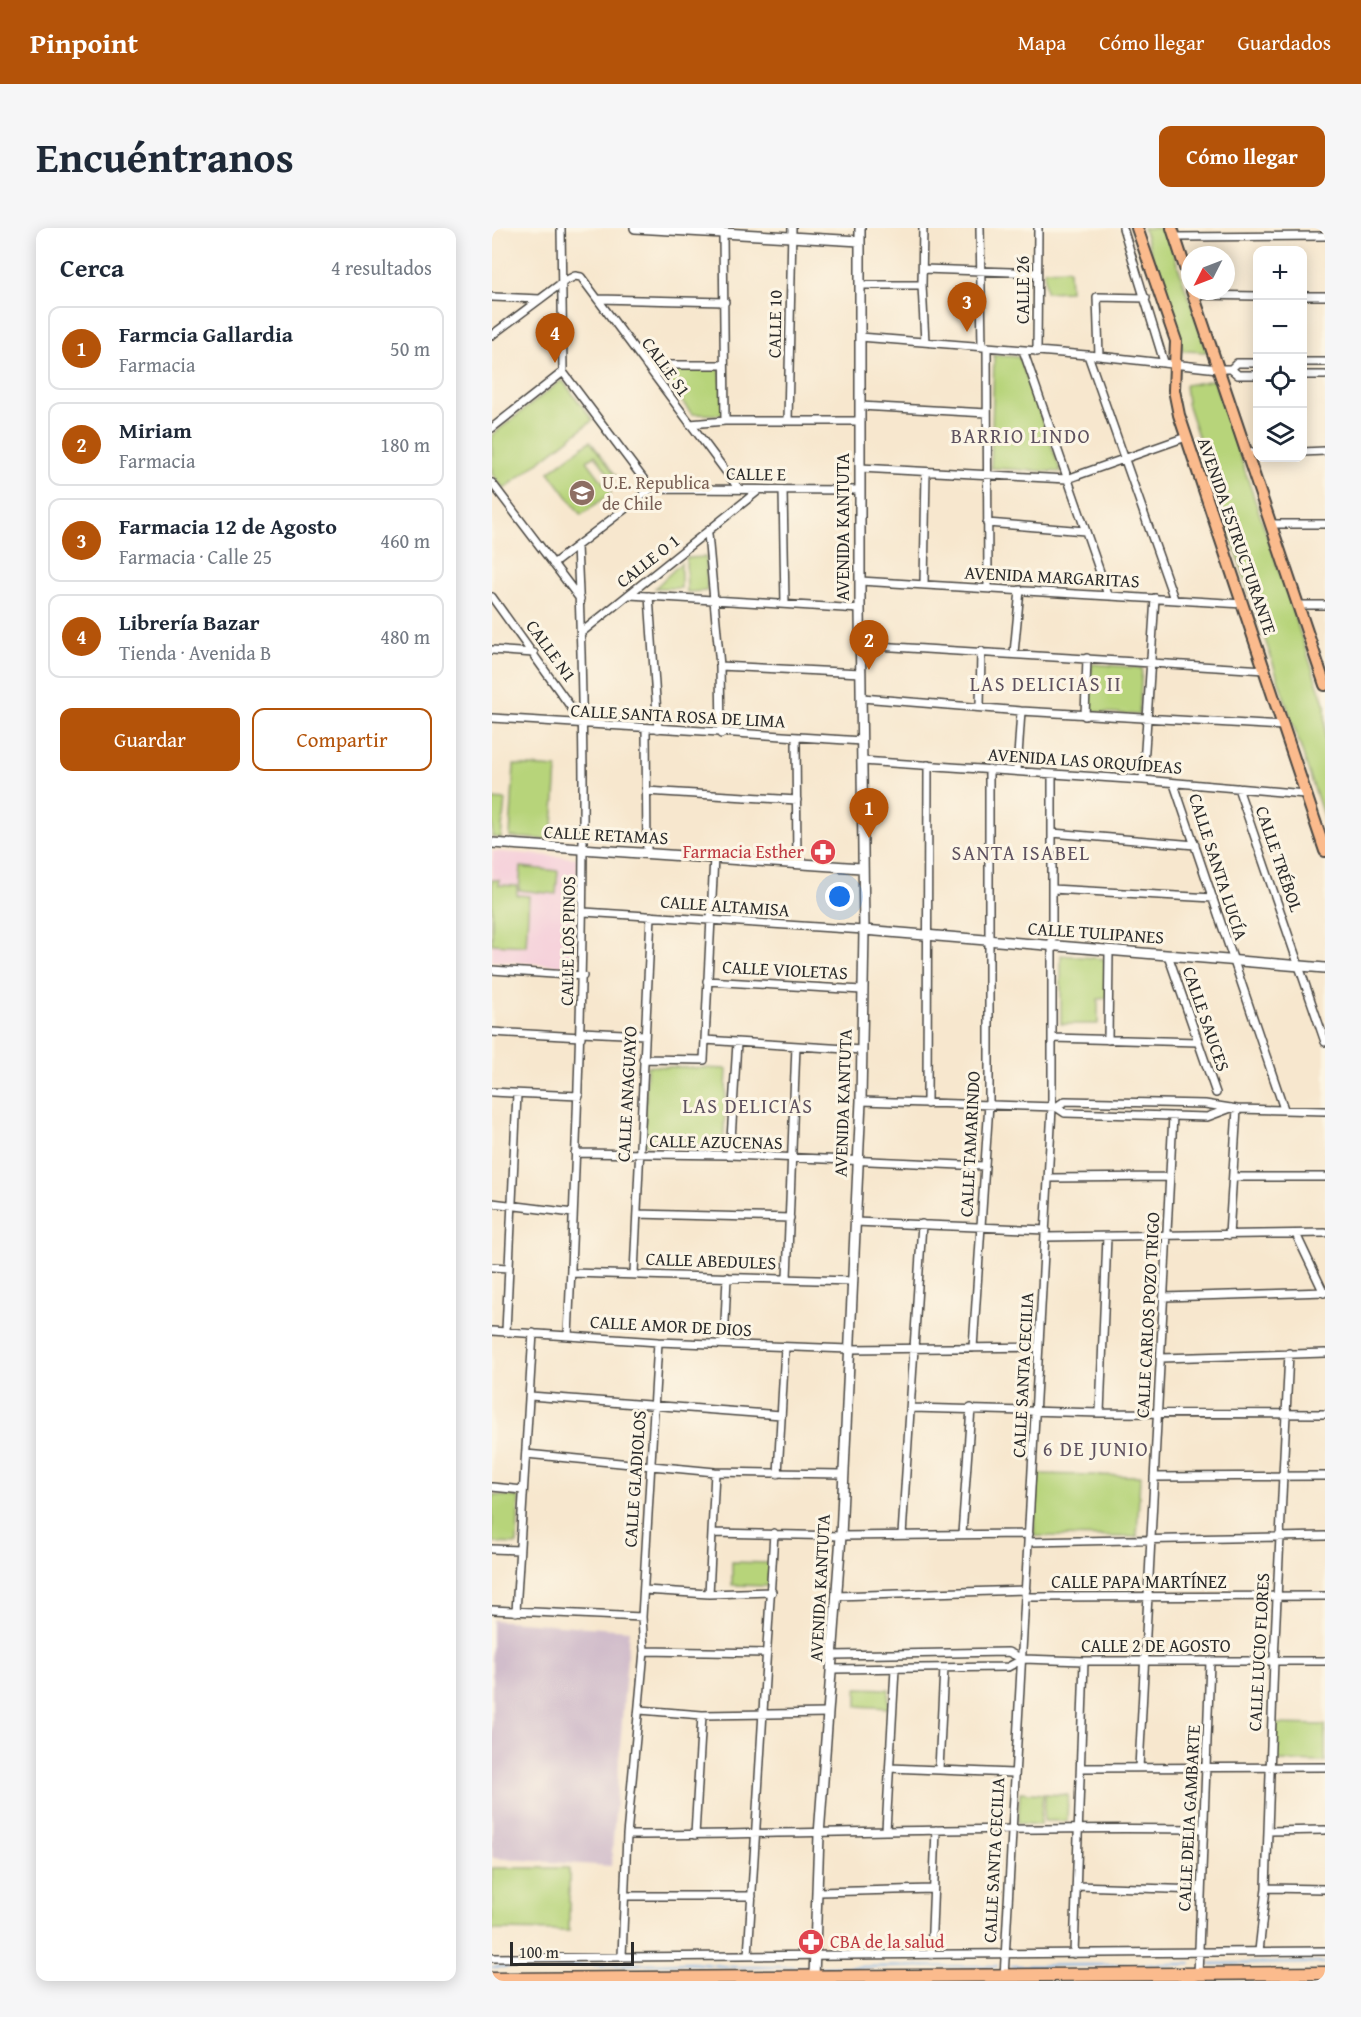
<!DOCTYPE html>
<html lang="es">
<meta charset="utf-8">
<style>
:root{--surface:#fff;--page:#f6f6f7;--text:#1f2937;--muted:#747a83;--line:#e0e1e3;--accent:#b45309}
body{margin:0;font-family:"Gentium Book Plus",serif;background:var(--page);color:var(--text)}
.controls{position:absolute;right:18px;top:18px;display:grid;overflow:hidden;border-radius:12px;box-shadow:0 3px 15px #0003}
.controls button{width:54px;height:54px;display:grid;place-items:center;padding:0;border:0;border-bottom:2px solid var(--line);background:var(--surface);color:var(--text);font:30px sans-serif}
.compass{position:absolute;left:689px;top:18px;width:54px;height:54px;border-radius:50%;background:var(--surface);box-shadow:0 3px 15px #0003;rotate:228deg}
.scale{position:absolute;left:18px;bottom:15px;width:124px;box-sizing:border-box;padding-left:6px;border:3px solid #2b2b2b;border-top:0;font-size:16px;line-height:21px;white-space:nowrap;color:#2b2b2b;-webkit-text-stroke:4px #fcf5e5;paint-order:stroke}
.you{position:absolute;left:348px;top:669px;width:21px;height:21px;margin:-15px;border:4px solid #fff;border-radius:50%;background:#1a73e8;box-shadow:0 0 0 9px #1a73e833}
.badge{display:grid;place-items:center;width:39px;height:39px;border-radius:50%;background:var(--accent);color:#fff;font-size:20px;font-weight:700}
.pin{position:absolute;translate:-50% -50px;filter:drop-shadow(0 2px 3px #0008)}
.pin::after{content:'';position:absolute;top:32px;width:21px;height:18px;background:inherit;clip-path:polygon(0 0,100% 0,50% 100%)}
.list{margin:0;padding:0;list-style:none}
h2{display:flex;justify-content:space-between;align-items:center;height:78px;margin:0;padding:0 24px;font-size:26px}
h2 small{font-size:20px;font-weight:400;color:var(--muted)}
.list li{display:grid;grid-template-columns:39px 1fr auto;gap:18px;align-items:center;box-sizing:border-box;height:84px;margin:0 12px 12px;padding:0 12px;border:2px solid var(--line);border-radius:12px}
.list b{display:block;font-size:22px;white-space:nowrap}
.list p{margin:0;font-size:20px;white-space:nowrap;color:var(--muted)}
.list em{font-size:20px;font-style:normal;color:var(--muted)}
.actions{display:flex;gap:12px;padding:18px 24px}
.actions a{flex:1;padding:14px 0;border:2px solid var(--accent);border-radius:12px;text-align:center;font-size:21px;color:var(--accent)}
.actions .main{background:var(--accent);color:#fff}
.icon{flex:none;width:33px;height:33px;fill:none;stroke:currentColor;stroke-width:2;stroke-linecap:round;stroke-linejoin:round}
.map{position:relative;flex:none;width:833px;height:1753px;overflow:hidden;border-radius:12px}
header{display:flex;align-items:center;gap:36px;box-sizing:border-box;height:84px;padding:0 30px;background:var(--accent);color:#fff}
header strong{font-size:28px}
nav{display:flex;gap:33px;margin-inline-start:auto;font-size:21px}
.intro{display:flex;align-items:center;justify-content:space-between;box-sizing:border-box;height:144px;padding:0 36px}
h1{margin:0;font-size:42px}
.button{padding:15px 27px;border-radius:12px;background:var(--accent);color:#fff;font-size:21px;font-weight:700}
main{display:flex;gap:36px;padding:0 36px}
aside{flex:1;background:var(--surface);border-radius:12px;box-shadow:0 3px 15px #0003}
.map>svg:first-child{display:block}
.built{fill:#f5cfda}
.industrial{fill:#d1bdcb}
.green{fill:#b7d47a;stroke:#718052;stroke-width:1.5}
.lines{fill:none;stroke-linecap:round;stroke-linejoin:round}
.stream{stroke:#74afe5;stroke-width:2}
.minor-casing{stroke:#4a4743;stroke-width:10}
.tertiary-casing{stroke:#4a4743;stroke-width:12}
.primary-casing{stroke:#4a4743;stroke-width:14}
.trunk-casing{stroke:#4a4743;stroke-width:15}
.minor{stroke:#fff;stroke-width:7}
.tertiary{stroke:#fff;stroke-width:9}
.primary{stroke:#fbbb8d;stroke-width:10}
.trunk{stroke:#fbbb8d;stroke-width:12}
.labels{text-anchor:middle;stroke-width:6;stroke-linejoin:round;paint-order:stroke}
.street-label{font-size:18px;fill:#2b2b2b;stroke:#fcf5e5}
.education-label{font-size:18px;fill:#785e54;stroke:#fcf5e5;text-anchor:start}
.health-label{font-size:18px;fill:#be3a42;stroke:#fcf5e5;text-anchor:end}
.neighbourhood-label{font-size:20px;letter-spacing:1.5px;fill:#5e515f;stroke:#fcf5e5}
</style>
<header>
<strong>Pinpoint</strong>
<nav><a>Mapa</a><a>Cómo llegar</a><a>Guardados</a></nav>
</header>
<div class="intro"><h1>Encuéntranos</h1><a class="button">Cómo llegar</a></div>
<main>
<aside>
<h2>Cerca<small>4 resultados</small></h2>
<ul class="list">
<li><span class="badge">1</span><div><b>Farmcia Gallardia</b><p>Farmacia</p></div><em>50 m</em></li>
<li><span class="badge">2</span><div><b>Miriam</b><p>Farmacia</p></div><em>180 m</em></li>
<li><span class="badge">3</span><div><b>Farmacia 12 de Agosto</b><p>Farmacia · Calle 25</p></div><em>460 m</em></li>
<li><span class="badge">4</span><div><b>Librería Bazar</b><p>Tienda · Avenida B</p></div><em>480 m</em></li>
</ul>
<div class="actions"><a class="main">Guardar</a><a>Compartir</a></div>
</aside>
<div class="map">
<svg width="833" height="1753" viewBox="0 0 833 1753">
<rect width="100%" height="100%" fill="#fcf5e5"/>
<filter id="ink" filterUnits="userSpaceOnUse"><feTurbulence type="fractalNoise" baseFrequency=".0167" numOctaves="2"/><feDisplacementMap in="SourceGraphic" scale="12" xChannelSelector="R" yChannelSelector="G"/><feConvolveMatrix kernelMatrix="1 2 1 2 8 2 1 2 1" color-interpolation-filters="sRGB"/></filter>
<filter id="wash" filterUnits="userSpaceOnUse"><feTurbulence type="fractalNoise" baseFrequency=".008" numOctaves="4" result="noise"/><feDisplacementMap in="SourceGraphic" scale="24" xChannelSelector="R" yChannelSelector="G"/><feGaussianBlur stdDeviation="1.35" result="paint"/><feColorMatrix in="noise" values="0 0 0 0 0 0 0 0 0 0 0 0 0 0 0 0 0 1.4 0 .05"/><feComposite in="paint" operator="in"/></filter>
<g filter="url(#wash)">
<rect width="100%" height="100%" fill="#f7e7ce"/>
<path class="built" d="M 0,623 L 85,630 L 86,736 L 83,738 L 0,733 Z"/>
<path class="industrial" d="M 0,1392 L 137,1402 L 119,1638 L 0,1630 Z"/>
<path class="green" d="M 651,0 L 673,0 L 715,124 L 691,123 Z
M 577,41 L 578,63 L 554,64 L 552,42 Z
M 502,127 L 527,129 L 569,244 L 499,240 Z
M 164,141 L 228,141 L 233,187 L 200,186 Z
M 70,152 L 101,192 L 12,261 L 0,246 L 0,207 Z
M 722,152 L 833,478 L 833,593 L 695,175 L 693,157 Z
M 98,213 L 125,249 L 121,252 L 103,227 L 95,233 L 119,265 L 89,287 L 57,244 Z
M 214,329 L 215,363 L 195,364 L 194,330 Z
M 189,335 L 189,360 L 163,360 Z
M 600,436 L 650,440 L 647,487 L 596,483 Z
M 22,537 L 65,540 L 60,612 L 18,609 Z
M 0,571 L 13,572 L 9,610 L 0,609 Z
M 29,639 L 66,643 L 64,666 L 27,662 Z
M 0,652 L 7,652 L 7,657 L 25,658 L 25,667 L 37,668 L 34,718 L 0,716 Z
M 569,727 L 613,731 L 616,770 L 606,771 L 606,796 L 569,796 Z
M 155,838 L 235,841 L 231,921 L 152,916 Z
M 544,1246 L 648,1248 L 645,1309 L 542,1308 Z
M 0,1267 L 27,1269 L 25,1316 L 0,1315 Z
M 240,1334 L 277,1335 L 276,1358 L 240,1357 Z
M 365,1460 L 397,1461 L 396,1480 L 365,1478 Z
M 780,1496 L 833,1497 L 833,1534 L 780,1533 Z
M 528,1564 L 551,1566 L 548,1597 L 526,1595 Z
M 553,1566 L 576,1567 L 575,1593 L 552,1593 Z
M 0,1640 L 77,1640 L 77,1703 L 0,1702 Z"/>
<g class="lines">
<path class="stream" d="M 713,1736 L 833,1735
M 519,1738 L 699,1736
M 0,1739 L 199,1735 L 242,1739 L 315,1739
M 330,1739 L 505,1738"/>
</g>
</g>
<g filter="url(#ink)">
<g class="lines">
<g class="minor-casing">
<path id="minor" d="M 69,0 L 71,144
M 488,0 L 490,119
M 631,0 L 672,134
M 231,6 L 233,193
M 683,9 L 833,8
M 431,41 L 545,45
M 368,57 L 430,57 L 433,114
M 430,57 L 431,0
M 702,67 L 766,68
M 810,68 L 833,68
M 0,69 L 48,71
M 106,71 L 233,74
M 0,107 L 71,54 L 83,48 L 89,49 L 247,261
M 368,109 L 607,128 L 726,141 L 739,141 L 745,135 L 766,135
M 495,119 L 496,360
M 531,122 L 616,367
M 545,124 L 546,0
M 596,127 L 682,371
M 607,128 L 605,69 L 654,70
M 810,134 L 833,134
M 154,137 L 232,137
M 739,141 L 746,147 L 766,147
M 71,144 L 159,261
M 810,147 L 833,147
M 368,178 L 495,185
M 296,193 L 300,0
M 198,196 L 233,193 L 368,193
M 0,200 L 71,144
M 755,224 L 766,224
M 810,224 L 833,223
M 368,240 L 575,251 L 694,209
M 0,255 L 88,371
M 159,261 L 368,262
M 291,262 L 293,376
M 495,295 L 593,303
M 780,296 L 833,296
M 216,306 L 228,438 L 229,506
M 61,336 L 159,261
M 368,353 L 751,376
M 432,356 L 434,244
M 138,367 L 368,381
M 157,368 L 166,501
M 0,369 L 91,496
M 806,377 L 833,377
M 90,404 L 267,262
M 369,417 L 773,442
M 0,422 L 42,425
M 522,425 L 528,362
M 228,438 L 369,445
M 370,470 L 529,483 L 791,498
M 488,479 L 489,423
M 593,488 L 595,430
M 0,490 L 370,513
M 154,501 L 155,626
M 304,510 L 305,636
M 370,533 L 651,552 L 813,566
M 525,543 L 529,483
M 651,552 L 663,370
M 682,556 L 792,881
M 746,560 L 833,814
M 154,563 L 305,572
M 560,605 L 703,617
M 560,661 L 721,670
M 92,684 L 372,702
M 676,727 L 724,865
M 0,742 L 91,748
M 215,753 L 370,762
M 0,804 L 89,809
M 89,804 L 153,807
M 561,810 L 706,814
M 213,812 L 370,822
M 616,812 L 617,723
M 151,831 L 212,832 L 222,629
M 0,864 L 87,868
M 369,873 L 564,879 L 573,885 L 715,889 L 739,880
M 435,876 L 436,537
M 564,879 L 573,873 L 713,876 L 745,881 L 833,883
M 83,925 L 238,927 L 492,938
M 238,927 L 245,815
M 743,949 L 833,949
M 557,950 L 678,949
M 0,975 L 81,985
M 145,986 L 298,990
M 363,994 L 554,1002
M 804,1006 L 832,1065
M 737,1007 L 745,881
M 554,1009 L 833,1005
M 0,1039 L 16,1040
M 79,1045 L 359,1053
M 142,1045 L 159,688
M 295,1050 L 304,818
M 672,1069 L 833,1064
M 0,1103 L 166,1114 L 357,1121 L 547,1119
M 14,1103 L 25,866
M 76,1108 C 88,843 98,584 85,318
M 232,1116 L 235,1049
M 481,1120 L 497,876 L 497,541
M 669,1130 L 833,1125
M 38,1168 L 289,1187
M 420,1180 L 608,1185 L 833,1186
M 608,1185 L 615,1009
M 34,1226 L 223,1244 L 350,1246
M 286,1246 L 293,1119
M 662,1249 L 833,1248
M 0,1259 L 31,1262
M 221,1305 L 349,1308 L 537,1306
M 470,1306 L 479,1180
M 410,1307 L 430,996
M 537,1314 L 833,1308
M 0,1321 L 27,1322
M 152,1362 L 217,1366 L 280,1364
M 217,1366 L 223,1244
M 344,1368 L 534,1362
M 534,1369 L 833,1368
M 0,1382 L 150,1389
M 24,1384 L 41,1105
M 152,1423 L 275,1425
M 341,1427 L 516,1424 L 531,1431 L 592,1433 L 833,1433
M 340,1441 L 516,1439 L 531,1431
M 148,1482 L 210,1487 L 336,1485
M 398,1540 L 521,1545
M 589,1540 L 833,1539
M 647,1540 L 681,888
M 447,1541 L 452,1440
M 394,1602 L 403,1441
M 776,1603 L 833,1602
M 135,1607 C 327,1606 519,1598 711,1601
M 203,1607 L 210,1487
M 585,1658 L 708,1662
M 774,1660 L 833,1661
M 327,1664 L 441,1661
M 133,1668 L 260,1668
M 767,1723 L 774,1660 L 782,1432 L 797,1125
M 582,1726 L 592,1433
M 439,1727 L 444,1602
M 130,1728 L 135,1607 L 152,1423 L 150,1389 L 166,1114
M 256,1728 L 282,1305
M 0,1730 L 833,1723
M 706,1747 L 718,1434
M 512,1749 L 560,880 L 560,546"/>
</g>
<g class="tertiary-casing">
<path id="tertiary" d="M 143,0 L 368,13
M 0,615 L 369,640
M 372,702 L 833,740
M 322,1749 L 327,1607 L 349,1308 L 369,873 L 372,702 L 368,381 L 368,0"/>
</g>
<g class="primary-casing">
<path id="primary" d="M 645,0 L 684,113 L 682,162 L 687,187 L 833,623
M 680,0 L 698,55
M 700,63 L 833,457"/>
</g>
<g class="trunk-casing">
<path id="trunk" d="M 0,1751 L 833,1745"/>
</g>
<use href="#minor" class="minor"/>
<use href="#tertiary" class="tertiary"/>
<use href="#primary" class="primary"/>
<use href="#trunk" class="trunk"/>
</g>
</g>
<defs>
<g id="school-disc" transform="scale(1.35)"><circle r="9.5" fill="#8d6e63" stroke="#fcf5e5"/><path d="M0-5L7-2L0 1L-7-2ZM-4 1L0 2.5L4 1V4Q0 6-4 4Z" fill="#fff"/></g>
<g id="pharmacy-disc" transform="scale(1.35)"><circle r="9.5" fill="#e0444e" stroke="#fcf5e5"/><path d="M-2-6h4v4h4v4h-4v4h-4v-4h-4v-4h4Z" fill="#fff"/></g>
</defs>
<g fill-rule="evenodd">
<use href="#school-disc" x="90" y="265"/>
<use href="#pharmacy-disc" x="331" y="624"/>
<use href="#pharmacy-disc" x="319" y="1714"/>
</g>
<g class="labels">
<g class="street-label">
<text transform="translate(531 62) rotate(-90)" y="6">CALLE 26</text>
<text transform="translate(283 96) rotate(-89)" y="6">CALLE 10</text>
<text transform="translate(174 139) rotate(54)" y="6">CALLE S1</text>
<text transform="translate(264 246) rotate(1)" y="6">CALLE E</text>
<text transform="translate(351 299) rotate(-90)" y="6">AVENIDA KANTUTA</text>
<text transform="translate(745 308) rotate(71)" y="6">AVENIDA ESTRUCTURANTE</text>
<text transform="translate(156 333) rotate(-38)" y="6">CALLE O 1</text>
<text transform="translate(560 349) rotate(3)" y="6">AVENIDA MARGARITAS</text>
<text transform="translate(59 423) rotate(54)" y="6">CALLE N1</text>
<text transform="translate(186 488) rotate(3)" y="6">CALLE SANTA ROSA DE LIMA</text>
<text transform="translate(593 533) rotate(4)" y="6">AVENIDA LAS ORQUÍDEAS</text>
<text transform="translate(114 607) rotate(3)" y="6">CALLE RETAMAS</text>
<text transform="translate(787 631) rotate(71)" y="6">CALLE TRÉBOL</text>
<text transform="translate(726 639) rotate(72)" y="6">CALLE SANTA LUCÍA</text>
<text transform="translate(233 678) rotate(4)" y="6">CALLE ALTAMISA</text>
<text transform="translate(604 705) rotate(4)" y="6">CALLE TULIPANES</text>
<text transform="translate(76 713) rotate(-89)" y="6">CALLE LOS PINOS</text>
<text transform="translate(293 742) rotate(3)" y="6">CALLE VIOLETAS</text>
<text transform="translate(714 791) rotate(71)" y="6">CALLE SAUCES</text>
<text transform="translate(135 866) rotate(-87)" y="6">CALLE ANAGUAYO</text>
<text transform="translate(351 875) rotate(-88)" y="6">AVENIDA KANTUTA</text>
<text transform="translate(224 914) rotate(1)" y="6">CALLE AZUCENAS</text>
<text transform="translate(478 916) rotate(-87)" y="6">CALLE TAMARINDO</text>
<text transform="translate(219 1033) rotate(2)" y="6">CALLE ABEDULES</text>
<text transform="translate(656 1087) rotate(-87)" y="6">CALLE CARLOS POZO TRIGO</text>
<text transform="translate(179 1098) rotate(3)" y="6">CALLE AMOR DE DIOS</text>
<text transform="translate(531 1147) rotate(-87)" y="6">CALLE SANTA CECILIA</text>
<text transform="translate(143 1251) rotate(-86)" y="6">CALLE GLADIOLOS</text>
<text x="647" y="1360">CALLE PAPA MARTÍNEZ</text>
<text transform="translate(328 1360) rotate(-87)" y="6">AVENIDA KANTUTA</text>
<text x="664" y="1424">CALLE 2 DE AGOSTO</text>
<text transform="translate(767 1424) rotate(-87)" y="6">CALLE LUCIO FLORES</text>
<text transform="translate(697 1590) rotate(-87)" y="6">CALLE DELIA GAMBARTE</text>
<text transform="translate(502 1632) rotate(-87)" y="6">CALLE SANTA CECILIA</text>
</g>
<g class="education-label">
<text x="110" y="261">U.E. Republica<tspan x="110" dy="21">de Chile</tspan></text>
</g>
<g class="health-label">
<text x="312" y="630">Farmacia Esther</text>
<text x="338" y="1720" text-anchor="start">CBA de la salud</text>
</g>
<g class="neighbourhood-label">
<text x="529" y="215">BARRIO LINDO</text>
<text x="554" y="463">LAS DELICIAS II</text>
<text x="529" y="632">SANTA ISABEL</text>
<text x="256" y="885">LAS DELICIAS</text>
<text x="604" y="1228">6 DE JUNIO</text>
</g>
</g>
</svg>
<div class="controls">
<button>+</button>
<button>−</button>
<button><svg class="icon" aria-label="locate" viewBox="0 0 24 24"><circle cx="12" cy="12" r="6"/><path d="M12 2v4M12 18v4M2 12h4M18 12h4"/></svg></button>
<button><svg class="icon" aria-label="layers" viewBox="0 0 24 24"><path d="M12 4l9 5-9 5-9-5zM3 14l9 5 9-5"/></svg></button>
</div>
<svg class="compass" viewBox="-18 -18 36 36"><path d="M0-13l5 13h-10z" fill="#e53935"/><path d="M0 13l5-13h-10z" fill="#747a83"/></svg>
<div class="scale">100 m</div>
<div class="you"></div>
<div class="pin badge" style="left:377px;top:610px">1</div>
<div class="pin badge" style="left:377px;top:442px">2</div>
<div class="pin badge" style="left:475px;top:104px">3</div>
<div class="pin badge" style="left:63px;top:135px">4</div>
</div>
</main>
